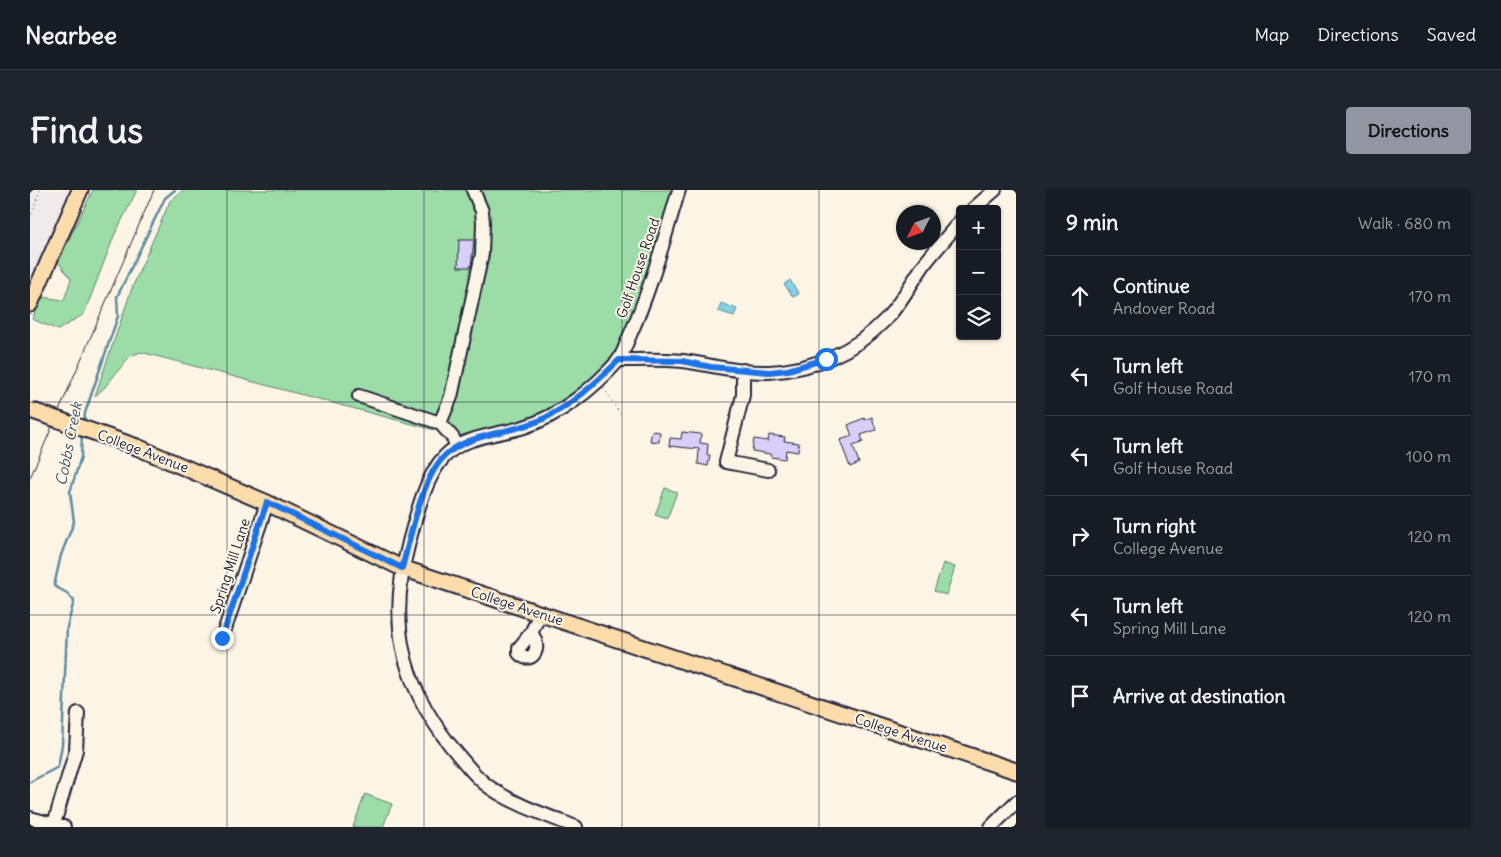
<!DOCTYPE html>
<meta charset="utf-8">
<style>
:root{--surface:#171b24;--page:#20242c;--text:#f1f3f6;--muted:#9ea1a6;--line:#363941;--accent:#9495a2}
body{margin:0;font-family:Delius,sans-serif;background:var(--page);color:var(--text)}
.controls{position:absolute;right:15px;top:15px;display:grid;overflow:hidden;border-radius:5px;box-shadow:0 1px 4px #0004}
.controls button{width:45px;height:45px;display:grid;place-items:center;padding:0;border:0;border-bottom:1px solid var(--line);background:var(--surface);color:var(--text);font:25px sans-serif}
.compass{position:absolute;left:866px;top:15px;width:45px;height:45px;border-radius:50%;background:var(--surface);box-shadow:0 1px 4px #0004;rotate:228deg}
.stop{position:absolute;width:15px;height:15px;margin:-11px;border:4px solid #1a73e8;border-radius:50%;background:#fff}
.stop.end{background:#1a73e8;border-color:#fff;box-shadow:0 1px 5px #0008}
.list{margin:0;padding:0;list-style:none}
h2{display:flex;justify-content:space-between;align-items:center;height:65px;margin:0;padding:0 20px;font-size:21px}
h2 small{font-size:16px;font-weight:400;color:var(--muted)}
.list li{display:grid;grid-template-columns:32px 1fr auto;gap:15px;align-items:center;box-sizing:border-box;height:80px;padding:0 20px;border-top:1px solid var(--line)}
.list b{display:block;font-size:19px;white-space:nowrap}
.list p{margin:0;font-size:16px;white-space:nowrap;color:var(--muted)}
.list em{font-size:16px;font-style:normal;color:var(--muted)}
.icon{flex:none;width:28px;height:28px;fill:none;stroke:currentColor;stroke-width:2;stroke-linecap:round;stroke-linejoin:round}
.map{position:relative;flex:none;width:986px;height:637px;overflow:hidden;border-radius:5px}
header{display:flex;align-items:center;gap:30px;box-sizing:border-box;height:70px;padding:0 25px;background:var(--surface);border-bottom:1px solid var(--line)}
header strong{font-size:24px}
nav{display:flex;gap:28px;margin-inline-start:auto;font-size:18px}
.intro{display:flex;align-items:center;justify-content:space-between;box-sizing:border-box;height:120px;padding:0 30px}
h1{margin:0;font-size:35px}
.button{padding:12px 22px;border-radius:5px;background:var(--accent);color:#111;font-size:18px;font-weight:700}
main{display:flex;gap:30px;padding:0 30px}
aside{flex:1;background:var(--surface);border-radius:5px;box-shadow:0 1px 4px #0004}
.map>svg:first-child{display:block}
.built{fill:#f1eaea}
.green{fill:#9cdda7;stroke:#5f8071}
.water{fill:#84d1e3;stroke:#5d8ba0}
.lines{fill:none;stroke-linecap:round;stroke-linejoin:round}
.stream{stroke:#5d8ba0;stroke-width:2.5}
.building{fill:#d7cff7;stroke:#22223b}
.minor-casing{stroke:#22223b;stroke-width:16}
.major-casing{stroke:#22223b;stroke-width:19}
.path{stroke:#22223b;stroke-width:1;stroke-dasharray:1 4;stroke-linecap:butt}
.minor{stroke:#fcf5e5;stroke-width:12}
.major{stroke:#fddcac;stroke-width:15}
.tram{stroke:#22223b;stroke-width:1}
.major-bridge-casing{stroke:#22223b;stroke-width:19;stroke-linecap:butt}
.major-bridge{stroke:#fddcac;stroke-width:15}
.route{stroke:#1a73e8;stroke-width:6}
.grid{fill:none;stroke:#22223b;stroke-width:1;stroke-opacity:0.55}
.labels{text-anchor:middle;stroke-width:4;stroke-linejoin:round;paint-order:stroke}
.street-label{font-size:14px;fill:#22223b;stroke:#fcf5e5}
.water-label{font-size:15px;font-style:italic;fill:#3f576d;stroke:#fcf5e5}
</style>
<header>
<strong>Nearbee</strong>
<nav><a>Map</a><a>Directions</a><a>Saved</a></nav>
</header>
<div class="intro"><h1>Find us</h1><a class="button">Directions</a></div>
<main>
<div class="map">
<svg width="986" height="637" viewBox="0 0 986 637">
<rect width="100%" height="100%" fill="#fcf5e5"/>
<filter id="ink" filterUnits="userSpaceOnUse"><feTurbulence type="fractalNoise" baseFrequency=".02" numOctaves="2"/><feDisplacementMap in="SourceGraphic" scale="10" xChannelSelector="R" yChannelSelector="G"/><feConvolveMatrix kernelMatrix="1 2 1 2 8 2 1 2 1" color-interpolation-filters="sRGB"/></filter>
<g filter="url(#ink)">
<path class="built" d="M 0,0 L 42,0 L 0,93 Z"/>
<path class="green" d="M 63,0 L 107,0 L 84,46 L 54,124 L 28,140 L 2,129 L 12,107 L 34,110 L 41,89 L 28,72 Z
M 153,0 L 646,0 L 626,54 L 606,120 L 584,164 L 552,199 L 523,217 L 493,231 L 427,246 L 111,162 L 100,166 L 75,197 L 65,206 L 102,98 L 140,11 Z
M 635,298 L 647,302 L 637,329 L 625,325 Z
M 913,373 L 925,377 L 916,405 L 904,401 Z
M 335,604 L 362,614 L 353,637 L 323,637 Z"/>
<path class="water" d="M 760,90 L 769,104 L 763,107 L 754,94 Z
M 691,113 L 707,119 L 704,126 L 688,121 Z"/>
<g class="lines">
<path class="stream" d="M 54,234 L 55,223 L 88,126 L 87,107 L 135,8 L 145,0
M 0,592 L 28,577 L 32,555 L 37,437 L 44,411 L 37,403 L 24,396 L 31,365 L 44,332 L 40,302 L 51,267 L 52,244"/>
</g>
<path class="building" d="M 429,50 L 444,50 L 441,77 L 428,77 Z
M 842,227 L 846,240 L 831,245 L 833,252 L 823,256 L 829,273 L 820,277 L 810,250 L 822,246 L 818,235 L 834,228 L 835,230 Z
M 622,241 L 630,242 L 629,252 L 620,251 Z
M 652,242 L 671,244 L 670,253 L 678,254 L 677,265 L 680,265 L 678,276 L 668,274 L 669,259 L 639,256 L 640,248 L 651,249 Z
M 739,245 L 755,247 L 754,251 L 769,253 L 768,262 L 756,260 L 755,269 L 741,267 L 740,264 L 722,261 L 724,249 L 738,251 Z"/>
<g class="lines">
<g class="minor-casing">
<path id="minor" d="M 943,19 L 965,0
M 589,170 C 610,170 632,169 653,171 C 682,175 710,183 739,182 C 782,180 825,161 854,131 C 871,114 882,91 896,72 C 907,58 919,45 930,31
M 713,180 L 713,205 L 696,272 L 738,280
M 329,206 L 410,233
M 427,257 L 423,248 L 410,233 L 421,207 L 452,64 L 453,33 L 452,21 L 443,0
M 501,443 C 514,459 500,476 489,463 L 489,458 L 501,443 L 510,424
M 192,448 L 237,313
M 0,628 L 34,637
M 24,634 L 46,560 L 48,523
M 546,637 C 518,626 477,612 454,593 C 441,582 431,568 420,555 C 370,491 358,430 379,352 C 386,326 396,285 415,266 C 434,246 468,245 494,237 C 529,226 563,199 587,172 C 593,165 596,154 600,145 C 621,99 634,49 649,0
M 961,637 L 986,612"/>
</g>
<g class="major-casing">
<path id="major" d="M 0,114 L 50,0
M 107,257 L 237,313 L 372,378 L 986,581"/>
</g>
<path class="path" d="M 0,29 L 10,0
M 574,198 L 592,227"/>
<use href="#minor" class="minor"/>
<use href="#major" class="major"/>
<path class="tram" d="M 0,288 L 124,0"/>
<g class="major-bridge-casing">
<path id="major-bridge" d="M 0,220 L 107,257"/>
</g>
<use href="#major-bridge" class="major-bridge"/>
</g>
</g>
<g class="lines" filter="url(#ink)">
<path class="route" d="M 192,448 L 237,312 L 372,378 C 380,349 391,294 410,271 C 432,243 480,244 511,230 C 541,216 566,193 589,170 L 652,171 L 681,177 L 739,182 L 758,180 L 796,169"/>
</g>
<path class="grid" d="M 197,0 L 197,637M 394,0 L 394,637M 592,0 L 592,637M 789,0 L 789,637M 0,212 L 986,212M 0,425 L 986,425"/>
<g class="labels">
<g class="street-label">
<text transform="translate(608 78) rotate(-71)" y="5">Golf House Road</text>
<text transform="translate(113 261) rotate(21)" y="5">College Avenue</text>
<text transform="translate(200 376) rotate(-72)" y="5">Spring Mill Lane</text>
<text transform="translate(487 416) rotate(18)" y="5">College Avenue</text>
<text transform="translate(871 543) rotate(18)" y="5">College Avenue</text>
</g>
<g class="water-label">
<text transform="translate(39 254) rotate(-79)" y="5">Cobbs Creek</text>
</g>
</g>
</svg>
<div class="controls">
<button>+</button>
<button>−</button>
<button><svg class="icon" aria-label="layers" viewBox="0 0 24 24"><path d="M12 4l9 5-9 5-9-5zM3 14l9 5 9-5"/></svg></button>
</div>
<svg class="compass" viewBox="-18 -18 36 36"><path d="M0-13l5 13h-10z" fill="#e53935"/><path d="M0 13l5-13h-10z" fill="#9ea1a6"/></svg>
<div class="stop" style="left:796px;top:169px"></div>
<div class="stop end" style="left:192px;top:448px"></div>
</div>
<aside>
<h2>9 min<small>Walk · 680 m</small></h2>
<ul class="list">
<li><svg class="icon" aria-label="ahead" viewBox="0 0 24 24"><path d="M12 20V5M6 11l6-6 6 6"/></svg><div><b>Continue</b><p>Andover Road</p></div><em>170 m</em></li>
<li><svg class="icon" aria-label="left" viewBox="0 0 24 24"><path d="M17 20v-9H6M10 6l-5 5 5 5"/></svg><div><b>Turn left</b><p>Golf House Road</p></div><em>170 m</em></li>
<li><svg class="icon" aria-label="left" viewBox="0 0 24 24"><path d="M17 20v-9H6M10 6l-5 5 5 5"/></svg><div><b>Turn left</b><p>Golf House Road</p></div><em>100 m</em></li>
<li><svg class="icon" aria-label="right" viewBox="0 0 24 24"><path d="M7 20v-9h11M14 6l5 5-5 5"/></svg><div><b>Turn right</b><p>College Avenue</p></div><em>120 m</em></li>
<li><svg class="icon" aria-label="left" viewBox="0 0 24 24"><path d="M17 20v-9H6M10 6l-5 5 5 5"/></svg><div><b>Turn left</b><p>Spring Mill Lane</p></div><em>120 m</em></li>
<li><svg class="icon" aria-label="arrive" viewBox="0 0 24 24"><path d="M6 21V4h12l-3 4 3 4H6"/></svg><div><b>Arrive at destination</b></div></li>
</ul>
</aside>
</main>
